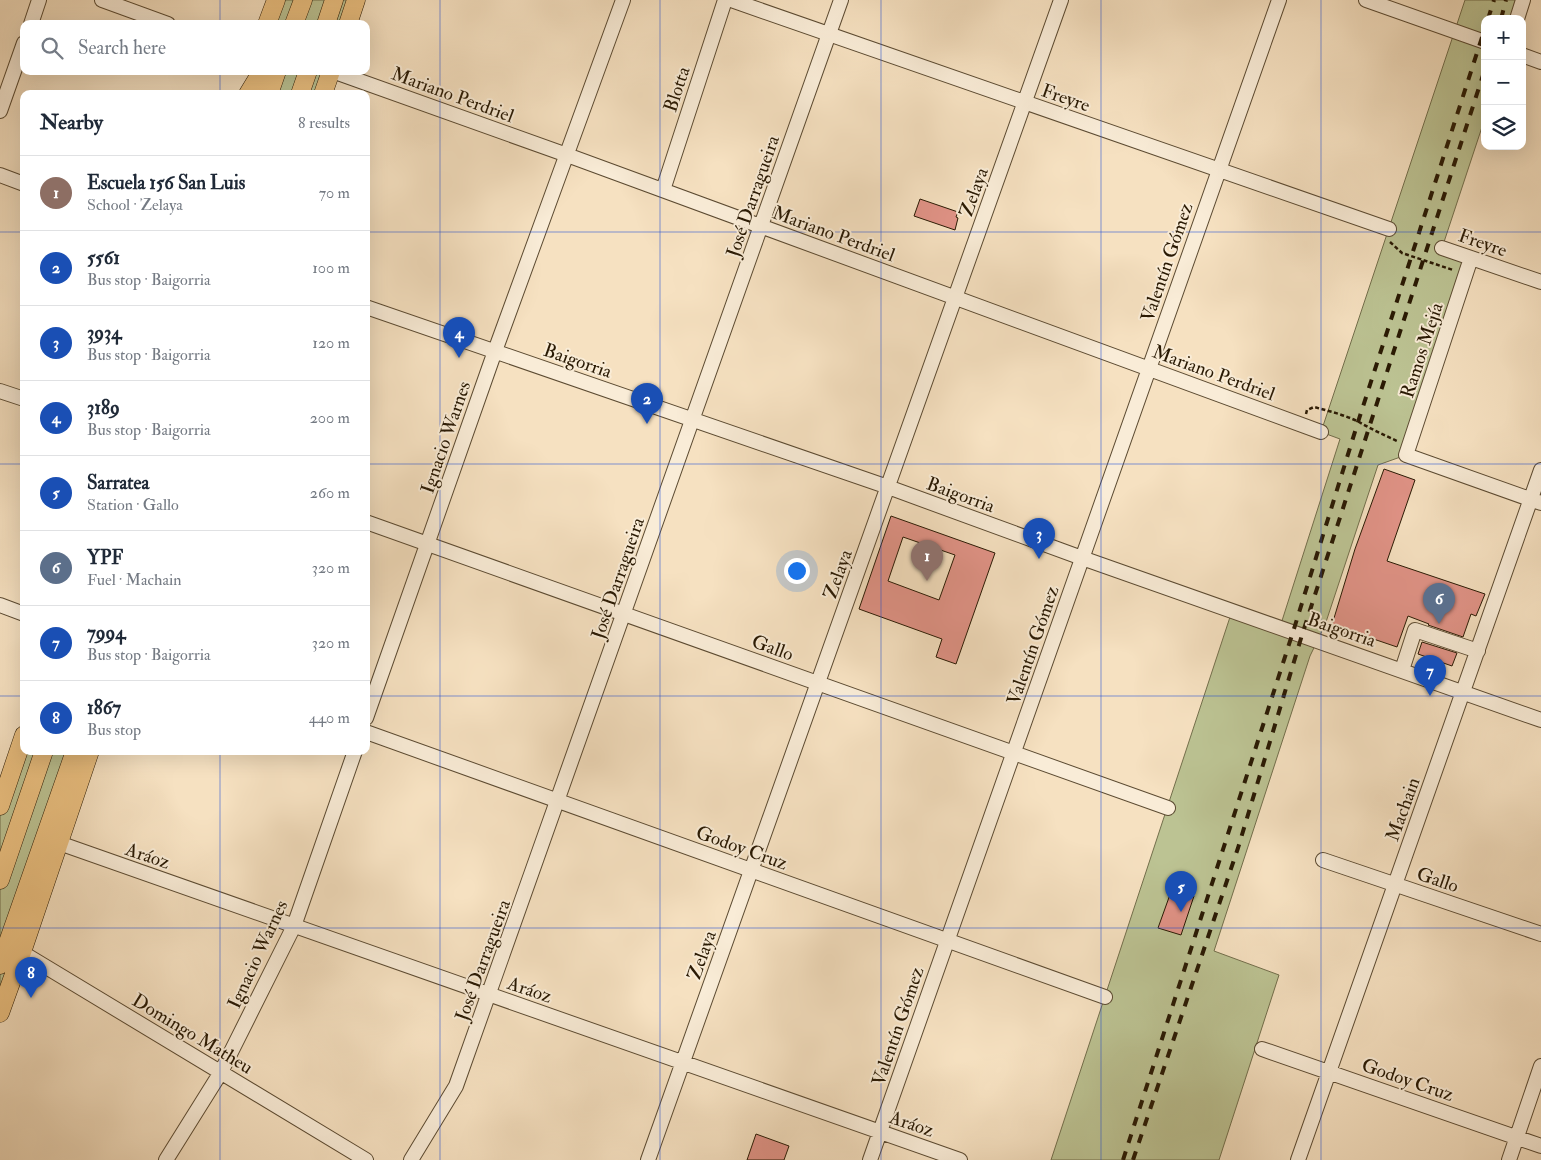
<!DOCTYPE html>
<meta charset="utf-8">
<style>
:root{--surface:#fff;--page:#f2f2f3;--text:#1f2937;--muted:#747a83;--line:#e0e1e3;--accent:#d93025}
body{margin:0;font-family:"IM FELL Double Pica",serif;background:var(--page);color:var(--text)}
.controls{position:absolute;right:15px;top:15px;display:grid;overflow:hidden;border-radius:10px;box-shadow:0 5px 20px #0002}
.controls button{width:45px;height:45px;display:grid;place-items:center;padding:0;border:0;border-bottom:1px solid var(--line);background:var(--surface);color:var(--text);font:25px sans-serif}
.you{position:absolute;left:796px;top:570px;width:18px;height:18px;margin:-12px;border:4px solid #fff;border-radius:50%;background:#1a73e8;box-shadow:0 0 0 8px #1a73e833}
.badge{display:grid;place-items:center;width:32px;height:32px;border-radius:50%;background:var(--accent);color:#fff;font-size:16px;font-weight:700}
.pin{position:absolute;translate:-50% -41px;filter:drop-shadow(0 1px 2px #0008)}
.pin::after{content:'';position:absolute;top:26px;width:18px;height:15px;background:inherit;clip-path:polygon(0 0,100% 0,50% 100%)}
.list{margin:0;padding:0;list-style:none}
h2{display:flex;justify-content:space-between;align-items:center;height:65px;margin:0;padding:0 20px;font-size:21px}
h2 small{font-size:16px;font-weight:400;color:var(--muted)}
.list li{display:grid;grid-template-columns:32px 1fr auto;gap:15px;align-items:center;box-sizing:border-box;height:75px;padding:0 20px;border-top:1px solid var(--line)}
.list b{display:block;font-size:19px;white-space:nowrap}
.list p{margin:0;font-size:16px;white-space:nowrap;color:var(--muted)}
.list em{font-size:16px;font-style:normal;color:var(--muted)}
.icon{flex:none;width:28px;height:28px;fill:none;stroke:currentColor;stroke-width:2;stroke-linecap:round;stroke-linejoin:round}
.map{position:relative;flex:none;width:1541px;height:1160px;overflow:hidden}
.search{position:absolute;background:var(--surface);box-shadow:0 5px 20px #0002;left:20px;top:20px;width:350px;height:55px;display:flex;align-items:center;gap:12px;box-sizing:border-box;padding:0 18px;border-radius:10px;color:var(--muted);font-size:19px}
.panel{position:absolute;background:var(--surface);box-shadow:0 5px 20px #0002;left:20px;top:90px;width:350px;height:665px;border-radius:10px}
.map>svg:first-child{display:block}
.green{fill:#bcc393;stroke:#726e4b}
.building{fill:#e19387;stroke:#291903;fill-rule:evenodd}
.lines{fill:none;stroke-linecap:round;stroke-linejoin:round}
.minor-casing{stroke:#5c4b32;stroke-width:16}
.major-casing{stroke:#291903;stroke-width:19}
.path{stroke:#291903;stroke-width:2.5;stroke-dasharray:4 2.5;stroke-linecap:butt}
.minor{stroke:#f9ecd7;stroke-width:14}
.major{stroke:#ebc080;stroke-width:18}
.rail{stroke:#291903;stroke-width:4;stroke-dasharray:9 9;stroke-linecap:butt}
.grid{fill:none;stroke:#1d4ed8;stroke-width:1;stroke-opacity:0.55}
.labels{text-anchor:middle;stroke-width:4;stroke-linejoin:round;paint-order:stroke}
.street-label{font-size:19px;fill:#291903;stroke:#f9ecd7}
</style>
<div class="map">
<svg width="1541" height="1160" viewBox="0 0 1541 1160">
<rect width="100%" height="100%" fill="#f6e1c1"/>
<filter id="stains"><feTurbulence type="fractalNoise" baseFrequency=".004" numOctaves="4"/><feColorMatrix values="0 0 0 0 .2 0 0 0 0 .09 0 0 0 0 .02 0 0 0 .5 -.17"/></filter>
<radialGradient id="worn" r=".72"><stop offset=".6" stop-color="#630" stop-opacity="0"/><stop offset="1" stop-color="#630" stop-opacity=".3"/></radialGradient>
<path class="green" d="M 276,0 L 356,0 L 348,24 L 267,24 Z
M 1465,0 L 1523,0 L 1517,19 L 1485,19 L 1485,118 L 1442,248 L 1471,258 L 1406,455 L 1378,465 L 1325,625 L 1310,656 L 1214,951 L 1279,975 L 1219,1160 L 1051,1160 L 1232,611 L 1280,627 L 1340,439 L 1321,432 Z
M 251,71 L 331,71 L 323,94 L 243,94 Z
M 24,751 L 90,751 L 0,1013 L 0,806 Z"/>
<path class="building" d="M 920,199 L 958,212 L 956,217 L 958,218 L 955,230 L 914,216 Z
M 1384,469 L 1415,480 L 1387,561 L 1485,594 L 1476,616 L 1471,614 L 1463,637 L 1428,625 L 1429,624 L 1408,616 L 1397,647 L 1353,632 L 1352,636 L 1331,628 L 1355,549 Z
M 891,516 L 995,553 L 956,664 L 936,657 L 942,639 L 859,609 ZM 903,537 L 955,555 L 939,600 L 888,581 Z
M 1422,642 L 1457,653 L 1452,666 L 1418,654 Z
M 1172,889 L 1194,896 L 1181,935 L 1158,928 Z
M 756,1134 L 789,1146 L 784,1160 L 747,1160 Z"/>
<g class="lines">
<g class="minor-casing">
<path id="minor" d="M 102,0 L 168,24
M 731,0 L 1389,229
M 1366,0 L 1485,42
M 1517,19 L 1523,0
M 31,24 L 39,0
M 1522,55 L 1541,62
M 332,71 L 567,155 L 1321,432
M 0,111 L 24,43
M 0,175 L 24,184
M 663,190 L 725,0
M 1442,248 L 1541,282
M 1471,258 L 1406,455 L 1541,503
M 366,307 L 888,487 L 1082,558 L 1541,720
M 0,391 L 24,399
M 366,522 L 1168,808
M 0,605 L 24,614
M 1402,670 L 1415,630 L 1478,651
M 366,718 L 495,351 L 623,0
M 366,732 L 1105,997
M 59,843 L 960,1160
M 1323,860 L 1541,934
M 13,947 L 366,1160
M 1262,1049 L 1541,1146
M 166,1160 L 221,1072 L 294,926 L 355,751
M 411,1160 L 456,1086 L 841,0
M 648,1160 L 1061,0
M 870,1160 L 1279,0
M 1298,1160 L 1541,470
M 1509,1160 L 1541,1066"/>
</g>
<g class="major-casing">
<path id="major" d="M 267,24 L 276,0
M 294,24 L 303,0
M 326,24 L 334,0
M 348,24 L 356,0
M 248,94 L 262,71
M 269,94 L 277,71
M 300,94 L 308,71
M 323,94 L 331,71
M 0,806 L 24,735
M 0,880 L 44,751
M 0,965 L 75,751
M 0,1013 L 22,952 L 90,751"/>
</g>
<path class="path" d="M 1390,242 L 1402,253 L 1453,270
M 1306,414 L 1307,410 L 1314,407 C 1329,411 1345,415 1359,422 C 1371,429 1384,435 1397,441"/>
<use href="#minor" class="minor"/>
<use href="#major" class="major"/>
<path class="rail" d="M 1488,19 L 1494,0
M 1501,19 L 1506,0
M 1123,1160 L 1293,632 L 1358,422 L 1485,28
M 1133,1160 L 1238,848 L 1302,635 L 1485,69"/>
</g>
<path class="grid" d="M 220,0 L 220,24M 440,0 L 440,1160M 660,0 L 660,1160M 881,0 L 881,1160M 1101,0 L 1101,1160M 1321,0 L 1321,1160M 220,71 L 220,94M 0,232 L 24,232M 366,232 L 1541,232M 0,464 L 24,464M 366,464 L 1541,464M 0,696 L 24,696M 366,696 L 1541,696M 220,751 L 220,1160M 0,928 L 1541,928"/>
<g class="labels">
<g class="street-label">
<text transform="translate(676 89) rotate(-72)" y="7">Blotta</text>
<text transform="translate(453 94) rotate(20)" y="7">Mariano Perdriel</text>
<text transform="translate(1066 97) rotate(19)" y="7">Freyre</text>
<text transform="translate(973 192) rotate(-70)" y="7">Zelaya</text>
<text transform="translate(752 196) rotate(-71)" y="7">José Darragueira</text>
<text transform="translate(834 233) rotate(20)" y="7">Mariano Perdriel</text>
<text transform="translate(1483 242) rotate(19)" y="7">Freyre</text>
<text transform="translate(1166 262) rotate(-71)" y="7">Valentín Gómez</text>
<text transform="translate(1421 350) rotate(-72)" y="7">Ramos Mejía</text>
<text transform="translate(578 360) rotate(19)" y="7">Baigorria</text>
<text transform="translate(1214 372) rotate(20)" y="7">Mariano Perdriel</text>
<text transform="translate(445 437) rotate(-71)" y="7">Ignacio Warnes</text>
<text transform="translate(961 494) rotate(20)" y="7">Baigorria</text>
<text transform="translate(837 574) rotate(-70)" y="7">Zelaya</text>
<text transform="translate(617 578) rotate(-71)" y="7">José Darragueira</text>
<text transform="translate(1342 629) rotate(19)" y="7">Baigorria</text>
<text transform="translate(1032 645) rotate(-71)" y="7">Valentín Gómez</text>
<text transform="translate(773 647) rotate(20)" y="7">Gallo</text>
<text transform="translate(1402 809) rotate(-70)" y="7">Machain</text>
<text transform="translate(742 847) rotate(20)" y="7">Godoy Cruz</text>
<text transform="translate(148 855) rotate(19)" y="7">Aráoz</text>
<text transform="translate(1438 879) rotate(19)" y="7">Gallo</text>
<text transform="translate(257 954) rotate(-65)" y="7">Ignacio Warnes</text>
<text transform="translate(701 955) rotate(-70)" y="7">Zelaya</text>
<text transform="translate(482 960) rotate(-70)" y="7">José Darragueira</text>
<text transform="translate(530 989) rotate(19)" y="7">Aráoz</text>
<text transform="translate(897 1026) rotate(-71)" y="7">Valentín Gómez</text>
<text transform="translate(193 1033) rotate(31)" y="7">Domingo Matheu</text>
<text transform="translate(1408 1079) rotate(19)" y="7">Godoy Cruz</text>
<text transform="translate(912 1123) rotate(19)" y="7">Aráoz</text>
</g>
</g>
<rect width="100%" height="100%" filter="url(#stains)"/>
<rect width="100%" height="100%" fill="url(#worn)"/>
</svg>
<div class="controls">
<button>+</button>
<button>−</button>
<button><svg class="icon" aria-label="layers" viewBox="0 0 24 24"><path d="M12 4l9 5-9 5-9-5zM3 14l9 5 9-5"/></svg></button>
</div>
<div class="you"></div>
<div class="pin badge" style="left:927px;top:581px;background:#8d6e63">1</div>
<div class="pin badge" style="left:647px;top:424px;background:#1a4fb4">2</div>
<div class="pin badge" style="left:1039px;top:559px;background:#1a4fb4">3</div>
<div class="pin badge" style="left:459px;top:358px;background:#1a4fb4">4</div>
<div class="pin badge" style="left:1181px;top:912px;background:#1a4fb4">5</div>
<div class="pin badge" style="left:1439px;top:624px;background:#5c6f8a">6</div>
<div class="pin badge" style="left:1430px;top:696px;background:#1a4fb4">7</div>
<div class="pin badge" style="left:31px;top:998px;background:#1a4fb4">8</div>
<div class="search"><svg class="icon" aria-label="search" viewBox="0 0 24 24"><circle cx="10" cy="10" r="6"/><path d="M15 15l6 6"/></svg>Search here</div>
<section class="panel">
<h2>Nearby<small>8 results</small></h2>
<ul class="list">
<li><span class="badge" style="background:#8d6e63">1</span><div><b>Escuela 156 San Luis</b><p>School · Zelaya</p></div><em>70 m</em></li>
<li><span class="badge" style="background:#1a4fb4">2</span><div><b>5561</b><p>Bus stop · Baigorria</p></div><em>100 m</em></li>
<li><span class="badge" style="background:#1a4fb4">3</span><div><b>3934</b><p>Bus stop · Baigorria</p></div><em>120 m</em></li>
<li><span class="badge" style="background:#1a4fb4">4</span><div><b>3189</b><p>Bus stop · Baigorria</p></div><em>200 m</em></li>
<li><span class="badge" style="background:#1a4fb4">5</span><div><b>Sarratea</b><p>Station · Gallo</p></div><em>260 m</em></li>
<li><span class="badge" style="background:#5c6f8a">6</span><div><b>YPF</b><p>Fuel · Machain</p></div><em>320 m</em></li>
<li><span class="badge" style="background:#1a4fb4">7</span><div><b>7994</b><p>Bus stop · Baigorria</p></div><em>320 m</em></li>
<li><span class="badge" style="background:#1a4fb4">8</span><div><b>1867</b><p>Bus stop</p></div><em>440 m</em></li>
</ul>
</section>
</div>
